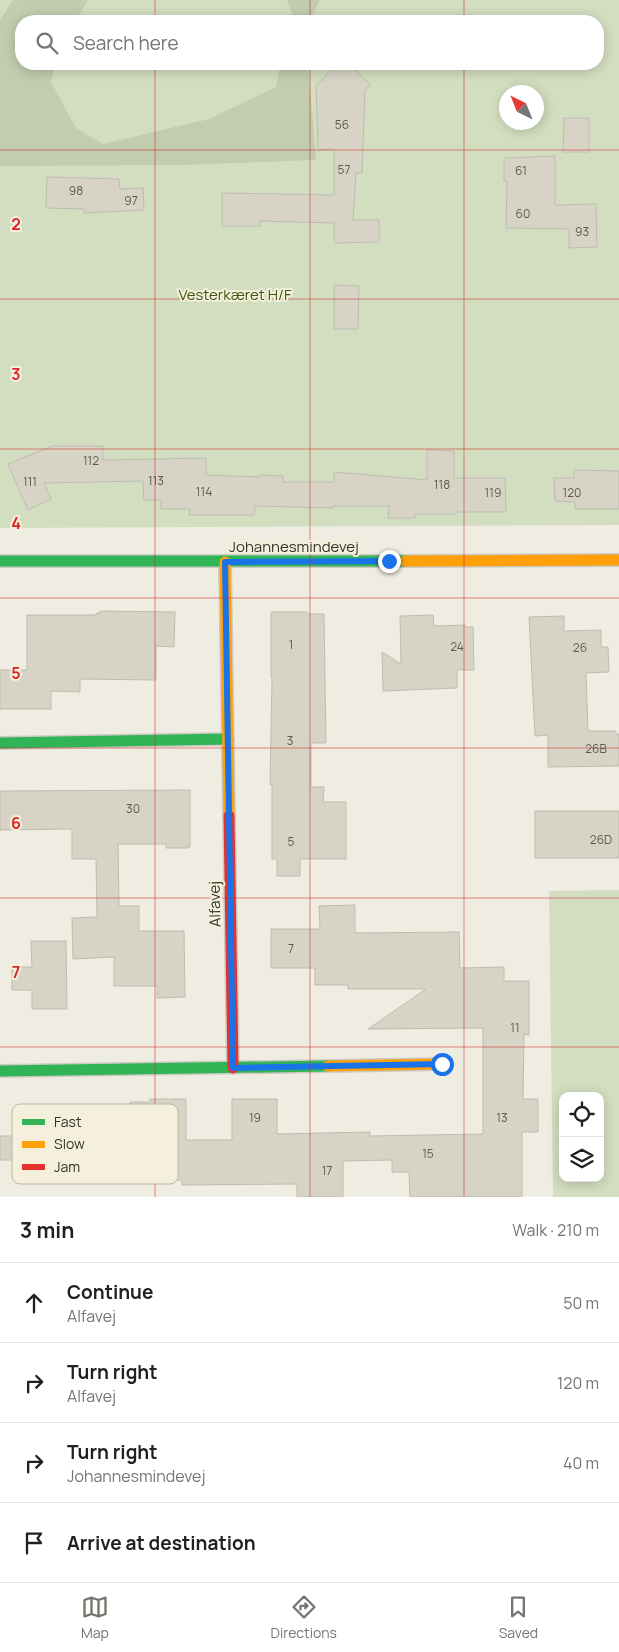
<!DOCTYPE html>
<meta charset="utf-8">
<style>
:root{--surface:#fff;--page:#f2f2f2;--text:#202124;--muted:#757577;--line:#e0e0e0;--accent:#75736a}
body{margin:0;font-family:Manrope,sans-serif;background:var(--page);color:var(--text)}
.controls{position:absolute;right:15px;bottom:15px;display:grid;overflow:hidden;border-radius:10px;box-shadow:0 2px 12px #0003}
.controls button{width:45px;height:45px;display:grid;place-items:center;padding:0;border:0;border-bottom:1px solid var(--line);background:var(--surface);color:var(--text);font:25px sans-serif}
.compass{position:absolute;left:499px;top:85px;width:45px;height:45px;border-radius:50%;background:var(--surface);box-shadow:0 2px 12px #0003;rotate:317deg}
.stop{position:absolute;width:15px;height:15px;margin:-11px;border:4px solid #1a73e8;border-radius:50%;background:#fff}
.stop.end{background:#1a73e8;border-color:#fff;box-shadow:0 1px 5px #0008}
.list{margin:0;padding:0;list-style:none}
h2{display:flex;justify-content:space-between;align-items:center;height:65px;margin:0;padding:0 20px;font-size:21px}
h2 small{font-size:16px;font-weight:400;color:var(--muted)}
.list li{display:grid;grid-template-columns:32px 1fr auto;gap:15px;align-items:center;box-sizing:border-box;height:80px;padding:0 20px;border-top:1px solid var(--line)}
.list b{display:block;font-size:19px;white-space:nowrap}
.list p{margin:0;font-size:16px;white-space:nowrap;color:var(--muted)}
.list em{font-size:16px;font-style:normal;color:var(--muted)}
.icon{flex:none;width:28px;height:28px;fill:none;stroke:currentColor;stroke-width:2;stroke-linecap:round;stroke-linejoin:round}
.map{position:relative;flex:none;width:619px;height:1197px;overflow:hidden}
.search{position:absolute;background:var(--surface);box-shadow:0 2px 12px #0003;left:15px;right:15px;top:15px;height:55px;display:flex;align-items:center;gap:12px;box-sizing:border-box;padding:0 18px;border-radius:20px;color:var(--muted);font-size:19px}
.sheet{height:385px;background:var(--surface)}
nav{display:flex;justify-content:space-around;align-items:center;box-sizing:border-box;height:70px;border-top:1px solid var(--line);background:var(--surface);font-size:14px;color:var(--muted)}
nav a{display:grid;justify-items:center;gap:2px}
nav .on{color:var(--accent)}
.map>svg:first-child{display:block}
.green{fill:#d3dec0;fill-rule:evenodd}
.forest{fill:#c1cdae}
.building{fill:#d7d4c5;stroke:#bebcb3}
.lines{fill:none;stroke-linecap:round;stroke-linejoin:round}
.fast-casing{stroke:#cccac2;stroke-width:14}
.slow-casing{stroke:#cccac2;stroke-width:14}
.jam-casing{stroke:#cccac2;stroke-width:14}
.fast{stroke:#30b455;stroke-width:11}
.slow{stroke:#ff9f0a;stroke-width:11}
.jam{stroke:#e5322d;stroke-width:11}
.route{stroke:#1a73e8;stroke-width:6}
.grid{fill:none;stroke:#d62828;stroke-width:1;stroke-opacity:0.55}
.labels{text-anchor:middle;stroke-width:4;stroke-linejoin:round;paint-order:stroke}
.number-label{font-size:12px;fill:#5c5a51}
.park-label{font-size:15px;fill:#3b5711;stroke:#f5f0dc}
.street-label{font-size:15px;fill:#33322a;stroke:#f5f0dc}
.key{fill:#f5f0dc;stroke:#bbb7a7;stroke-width:1}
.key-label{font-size:14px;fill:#33322a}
.grid-label{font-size:16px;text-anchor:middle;font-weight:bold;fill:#d62828;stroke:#f5f0dc;stroke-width:4;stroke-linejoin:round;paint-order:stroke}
</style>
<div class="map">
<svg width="619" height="1197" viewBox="0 0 619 1197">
<rect width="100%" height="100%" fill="#efece2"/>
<path class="green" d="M 0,0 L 619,0 L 619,525 L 0,528 ZM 21,21 L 598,21 L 598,64 L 21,64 ZM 506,92 L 536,92 L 536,122 L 506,122 Z
M 619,890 L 619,1197 L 553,1197 L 549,891 ZM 563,1096 L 600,1096 L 600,1178 L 563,1178 Z"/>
<path class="forest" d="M 13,0 L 88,0 L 75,21 L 21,21 L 21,64 L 56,64 L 51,82 L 76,128 L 103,144 L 209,119 L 276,87 L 280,64 L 308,64 L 316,160 L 182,165 L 0,166 L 0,20 Z
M 287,0 L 320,0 L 309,21 L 289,21 L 292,13 Z"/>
<path class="building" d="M 336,64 L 349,64 L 371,85 L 365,90 L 362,173 L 356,173 L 353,220 L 379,220 L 379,242 L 336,243 L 336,239 L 334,239 L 334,223 L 260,221 L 260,226 L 222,226 L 222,193 L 334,195 L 334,149 L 318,150 L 316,86 Z
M 564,118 L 589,118 L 589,152 L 563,152 Z
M 555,156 L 555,205 L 596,204 L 597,247 L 569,248 L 569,229 L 506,228 L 507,181 L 504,181 L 504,158 Z
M 47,177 L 119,179 L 120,189 L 143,188 L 144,210 L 84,213 L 84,209 L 46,208 Z
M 334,285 L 359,286 L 358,329 L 334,329 Z
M 52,446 L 103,446 L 103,460 L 206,458 L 206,475 L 259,477 L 259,475 L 283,476 L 283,482 L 334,482 L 334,472 L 427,480 L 427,450 L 454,451 L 454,478 L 505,478 L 506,512 L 456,512 L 456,514 L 415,514 L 415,518 L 388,518 L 389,506 L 333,506 L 334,508 L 255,506 L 254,515 L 189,515 L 190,509 L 161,509 L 161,500 L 144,500 L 143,481 L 44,483 L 51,499 L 28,510 L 8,464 Z
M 574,470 L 619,471 L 619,509 L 575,509 L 575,502 L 555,501 L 554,478 L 574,478 Z
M 100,611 L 175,612 L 174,647 L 156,646 L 156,680 L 80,679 L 80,692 L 51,691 L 51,709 L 0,709 L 0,670 L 27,670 L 27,615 L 96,615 L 96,613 L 100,613 Z
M 271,612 L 307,612 L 308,614 L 324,614 L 326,743 L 311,743 L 311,787 L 324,787 L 323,802 L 346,802 L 346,859 L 300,859 L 300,876 L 277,876 L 277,859 L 272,859 L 272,785 L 270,785 L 272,678 L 271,678 Z
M 433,615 L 434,626 L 465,625 L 465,627 L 473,627 L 474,670 L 457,670 L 457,688 L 383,691 L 382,652 L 401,664 L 400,616 Z
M 564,616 L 564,631 L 601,630 L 601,647 L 608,647 L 609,672 L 586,673 L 588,731 L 616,731 L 616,734 L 619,734 L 619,766 L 548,767 L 548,735 L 535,736 L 529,617 Z
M 190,790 L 190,847 L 187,848 L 166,848 L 166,844 L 118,844 L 119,906 L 139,906 L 139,931 L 184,931 L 185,997 L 157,998 L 157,986 L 114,986 L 114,957 L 73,959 L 72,918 L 97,917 L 96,859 L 72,859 L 72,829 L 0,830 L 0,791 Z
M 535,811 L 619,811 L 619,858 L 535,858 Z
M 355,905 L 355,933 L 459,932 L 460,968 L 504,967 L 504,981 L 529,981 L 529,1035 L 524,1034 L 523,1099 L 538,1099 L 538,1132 L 522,1132 L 522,1197 L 410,1197 L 409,1172 L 392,1172 L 392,1160 L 343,1161 L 343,1197 L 297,1197 L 297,1184 L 182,1185 L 182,1180 L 96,1180 L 96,1160 L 0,1160 L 0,1136 L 36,1136 L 36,1105 L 130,1105 L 130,1102 L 150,1102 L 150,1099 L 186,1099 L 186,1140 L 232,1140 L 232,1099 L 277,1099 L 277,1134 L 370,1132 L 370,1136 L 483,1134 L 483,1028 L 368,1029 L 426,989 L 348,989 L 348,985 L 315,985 L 315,968 L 271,968 L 271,929 L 320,929 L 319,906 Z
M 31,941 L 66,941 L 67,1009 L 32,1009 L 32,990 L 12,990 L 12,967 L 32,967 Z"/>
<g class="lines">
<g class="fast-casing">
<path id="fast" d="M 0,561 L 405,561
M 0,743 L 228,739
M 0,1071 L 328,1066"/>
</g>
<g class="slow-casing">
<path id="slow" d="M 405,561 L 619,560
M 225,562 L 229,816
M 328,1066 L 442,1064"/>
</g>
<g class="jam-casing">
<path id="jam" d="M 229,816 L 233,1068"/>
</g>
<use href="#fast" class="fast"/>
<use href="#slow" class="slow"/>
<use href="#jam" class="jam"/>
</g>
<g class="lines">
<path class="route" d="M 389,561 L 225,562 L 233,1068 L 442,1064"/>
</g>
<path class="grid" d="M 155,0 L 155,21M 310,0 L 310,21M 464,0 L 464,21M 155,64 L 155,1197M 310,64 L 310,1197M 464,64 L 464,1197M 0,150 L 619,150M 0,299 L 619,299M 0,449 L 619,449M 0,598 L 619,598M 0,748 L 619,748M 0,898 L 619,898M 0,1047 L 619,1047"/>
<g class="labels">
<g class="number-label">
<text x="342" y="129">56</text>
<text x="344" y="174">57</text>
<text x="521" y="175">61</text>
<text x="76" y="195">98</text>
<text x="131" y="205">97</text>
<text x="523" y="218">60</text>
<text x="582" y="236">93</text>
<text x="91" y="465">112</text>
<text x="156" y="485">113</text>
<text x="30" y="486">111</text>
<text x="442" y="489">118</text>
<text x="204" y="496">114</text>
<text x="493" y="497">119</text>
<text x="572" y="497">120</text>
<text x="291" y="649">1</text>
<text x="457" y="651">24</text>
<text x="580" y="652">26</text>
<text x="290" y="745">3</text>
<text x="596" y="753">26B</text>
<text x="133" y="813">30</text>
<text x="601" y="844">26D</text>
<text x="291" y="846">5</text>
<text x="291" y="953">7</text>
<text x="515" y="1032">11</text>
<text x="255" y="1122">19</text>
<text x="502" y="1122">13</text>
<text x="428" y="1158">15</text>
<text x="327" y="1175">17</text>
</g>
<g class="park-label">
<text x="235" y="300">Vesterkæret H/F</text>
</g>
<g class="street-label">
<text x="294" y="552">Johannesmindevej</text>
<text transform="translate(215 904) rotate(-91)" y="5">Alfavej</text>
</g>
</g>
<rect x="12" y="1104" width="166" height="80" rx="8" class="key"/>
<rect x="22" y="1119" width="23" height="6" fill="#30b455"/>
<rect x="22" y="1141" width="23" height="7" fill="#ff9f0a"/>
<rect x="22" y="1164" width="23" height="6" fill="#e5322d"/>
<g class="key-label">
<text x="54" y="1127">Fast</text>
<text x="54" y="1149">Slow</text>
<text x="54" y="1172">Jam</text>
</g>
<g class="grid-label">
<text x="16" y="230">2</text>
<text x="16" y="380">3</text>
<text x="16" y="529">4</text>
<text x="16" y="679">5</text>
<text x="16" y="829">6</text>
<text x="16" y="978">7</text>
</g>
</svg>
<div class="controls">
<button><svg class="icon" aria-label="locate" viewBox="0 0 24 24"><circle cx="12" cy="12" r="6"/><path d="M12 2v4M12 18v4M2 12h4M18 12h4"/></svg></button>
<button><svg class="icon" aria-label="layers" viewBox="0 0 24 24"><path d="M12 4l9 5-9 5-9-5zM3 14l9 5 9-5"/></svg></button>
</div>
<svg class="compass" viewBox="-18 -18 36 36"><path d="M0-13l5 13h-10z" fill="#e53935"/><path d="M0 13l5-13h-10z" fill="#757577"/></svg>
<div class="stop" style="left:442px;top:1064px"></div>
<div class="stop end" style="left:389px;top:561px"></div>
<div class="search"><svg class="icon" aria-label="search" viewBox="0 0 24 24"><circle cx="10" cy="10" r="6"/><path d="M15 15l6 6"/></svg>Search here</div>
</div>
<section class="sheet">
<h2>3 min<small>Walk · 210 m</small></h2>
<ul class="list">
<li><svg class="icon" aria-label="ahead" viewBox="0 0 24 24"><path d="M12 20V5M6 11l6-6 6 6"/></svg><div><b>Continue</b><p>Alfavej</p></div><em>50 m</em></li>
<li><svg class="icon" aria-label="right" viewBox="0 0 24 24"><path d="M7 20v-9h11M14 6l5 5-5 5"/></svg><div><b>Turn right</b><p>Alfavej</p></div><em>120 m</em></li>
<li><svg class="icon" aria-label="right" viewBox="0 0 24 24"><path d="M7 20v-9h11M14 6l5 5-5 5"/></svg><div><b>Turn right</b><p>Johannesmindevej</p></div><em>40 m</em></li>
<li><svg class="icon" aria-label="arrive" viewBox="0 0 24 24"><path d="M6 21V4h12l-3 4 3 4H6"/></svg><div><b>Arrive at destination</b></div></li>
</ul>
</section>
<nav>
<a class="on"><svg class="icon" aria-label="map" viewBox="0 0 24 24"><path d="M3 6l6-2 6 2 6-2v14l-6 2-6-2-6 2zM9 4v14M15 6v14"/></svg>Map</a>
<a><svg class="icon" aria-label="directions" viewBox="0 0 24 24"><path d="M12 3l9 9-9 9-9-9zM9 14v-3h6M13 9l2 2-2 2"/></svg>Directions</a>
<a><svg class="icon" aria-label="saved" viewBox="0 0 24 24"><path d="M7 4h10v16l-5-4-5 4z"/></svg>Saved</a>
</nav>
